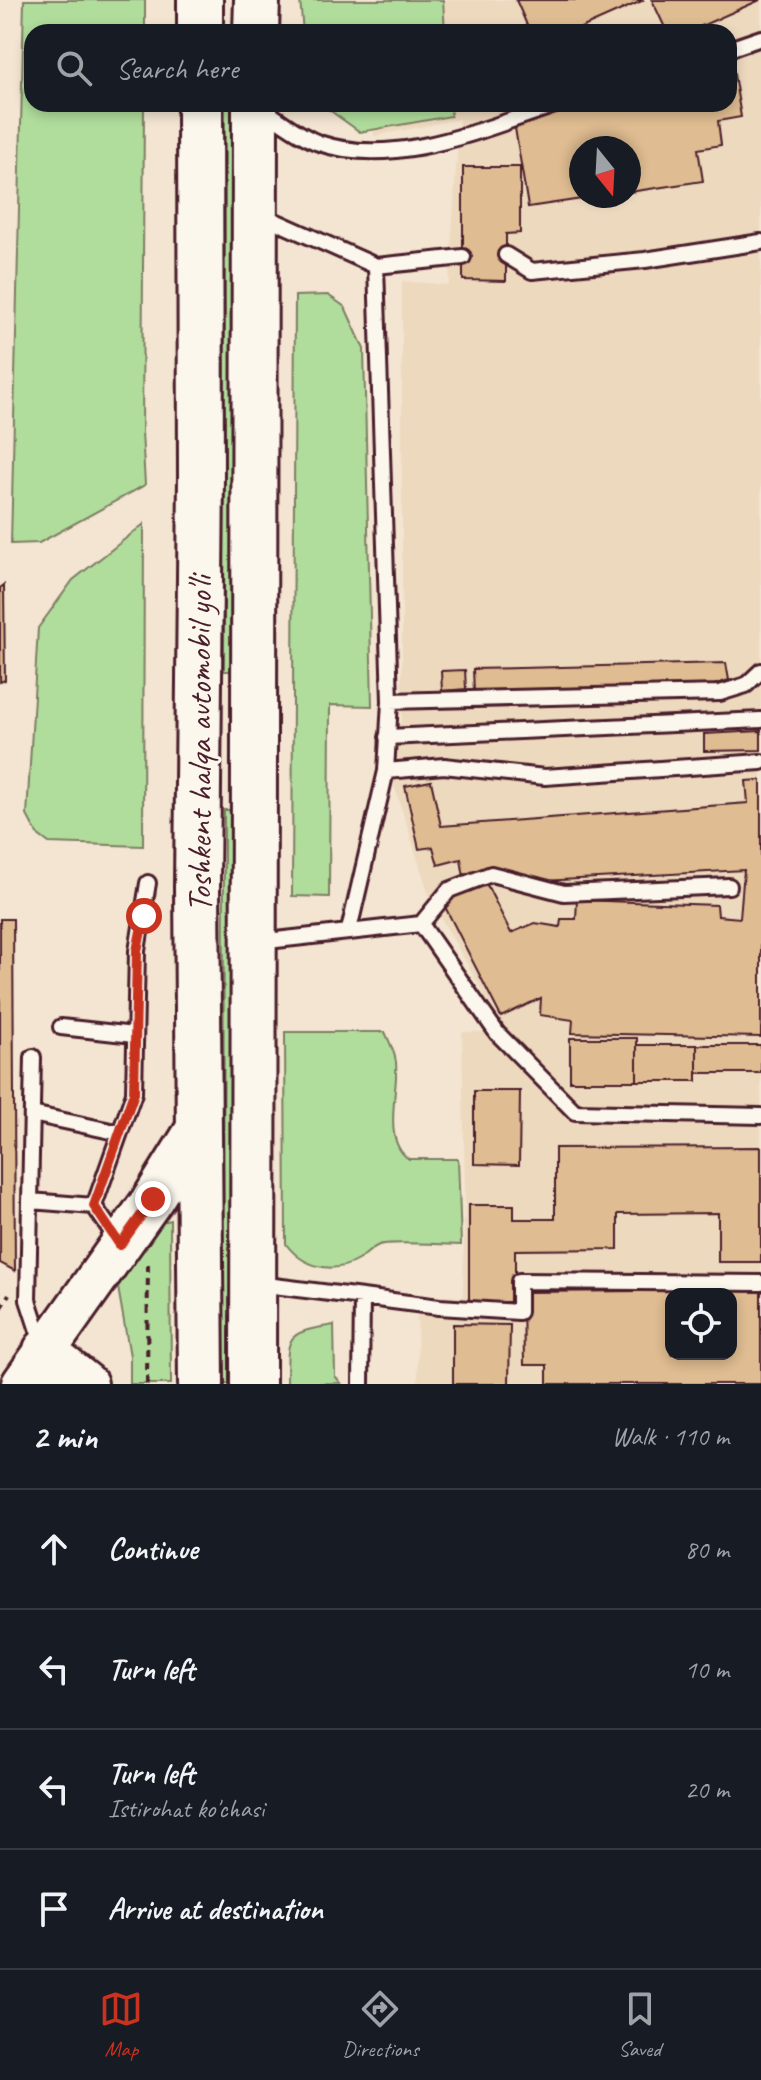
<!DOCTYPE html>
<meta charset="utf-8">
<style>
:root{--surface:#171b24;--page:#20242c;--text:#f1f3f6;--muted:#9ea1a6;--line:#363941;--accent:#c8321e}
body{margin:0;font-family:Caveat,sans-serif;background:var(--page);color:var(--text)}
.controls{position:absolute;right:24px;bottom:24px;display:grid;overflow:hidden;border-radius:16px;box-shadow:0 4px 12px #0003}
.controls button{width:72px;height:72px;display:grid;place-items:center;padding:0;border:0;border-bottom:2px solid var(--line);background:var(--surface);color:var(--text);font:40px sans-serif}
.compass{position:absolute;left:569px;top:136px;width:72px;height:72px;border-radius:50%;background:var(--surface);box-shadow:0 4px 12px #0003;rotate:162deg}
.stop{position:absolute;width:24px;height:24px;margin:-18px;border:6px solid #c8321e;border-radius:50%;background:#fff}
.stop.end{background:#c8321e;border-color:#fff;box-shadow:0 2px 8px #0008}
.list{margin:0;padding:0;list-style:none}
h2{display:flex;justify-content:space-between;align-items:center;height:104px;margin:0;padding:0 32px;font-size:34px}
h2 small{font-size:26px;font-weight:400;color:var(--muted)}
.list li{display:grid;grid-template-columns:52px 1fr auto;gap:24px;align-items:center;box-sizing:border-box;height:120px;padding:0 32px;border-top:2px solid var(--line)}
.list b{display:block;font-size:30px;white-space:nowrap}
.list p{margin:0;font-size:26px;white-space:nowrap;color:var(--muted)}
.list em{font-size:26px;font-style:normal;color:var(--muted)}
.icon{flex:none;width:44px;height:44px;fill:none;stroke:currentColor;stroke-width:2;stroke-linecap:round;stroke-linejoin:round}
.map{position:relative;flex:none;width:761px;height:1384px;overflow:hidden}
.search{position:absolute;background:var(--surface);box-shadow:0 4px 12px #0003;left:24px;right:24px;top:24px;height:88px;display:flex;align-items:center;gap:20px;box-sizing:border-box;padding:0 28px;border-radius:24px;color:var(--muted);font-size:30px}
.sheet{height:584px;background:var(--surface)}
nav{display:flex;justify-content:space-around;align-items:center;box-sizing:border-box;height:112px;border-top:2px solid var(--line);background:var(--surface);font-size:22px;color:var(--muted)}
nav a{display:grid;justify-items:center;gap:4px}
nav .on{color:var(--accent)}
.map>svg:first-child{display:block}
.built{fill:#edd9be;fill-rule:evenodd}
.green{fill:#b0dd9c;stroke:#7d7e64;stroke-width:2}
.building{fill:#dfbc91;stroke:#4a1f2b;stroke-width:2;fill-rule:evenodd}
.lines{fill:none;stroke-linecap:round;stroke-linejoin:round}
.service-casing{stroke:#4a1f2b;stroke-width:20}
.secondary-casing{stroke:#4a1f2b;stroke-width:46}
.trunk-casing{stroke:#4a1f2b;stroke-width:50}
.path{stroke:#4a1f2b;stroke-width:4;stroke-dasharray:8 6;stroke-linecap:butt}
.service{stroke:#fbf7ec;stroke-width:14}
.secondary{stroke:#fbf7ec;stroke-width:40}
.trunk{stroke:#fbf7ec;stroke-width:44}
.route{stroke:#c8321e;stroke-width:10}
.labels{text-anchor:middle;stroke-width:6;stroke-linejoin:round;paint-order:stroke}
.street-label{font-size:34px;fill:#4a1f2b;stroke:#fbf7ec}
</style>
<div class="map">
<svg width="761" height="1384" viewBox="0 0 761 1384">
<rect width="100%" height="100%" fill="#f3e5d1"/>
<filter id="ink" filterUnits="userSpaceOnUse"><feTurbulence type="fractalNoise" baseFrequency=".0125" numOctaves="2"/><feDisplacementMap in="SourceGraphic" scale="16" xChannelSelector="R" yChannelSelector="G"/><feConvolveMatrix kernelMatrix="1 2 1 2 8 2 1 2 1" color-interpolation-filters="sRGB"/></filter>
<g filter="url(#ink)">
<path class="built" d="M 370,0 L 761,0 L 761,1384 L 418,1384 L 417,1295 L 463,1297 L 465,1190 L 462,1032 L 505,1032 L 430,898 L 394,785 L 393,759 L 402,718 L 402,281 L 449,285 L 459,119 L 374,136 L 373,104 L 729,104 L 729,32 L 371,32 ZM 581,148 L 629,148 L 629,196 L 581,196 ZM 671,1294 L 731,1294 L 731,1354 L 671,1354 Z"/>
<path class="green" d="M 24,0 L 145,0 L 145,32 L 32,32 L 32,104 L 144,104 L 142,432 L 145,485 L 39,543 L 11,544 Z
M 300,0 L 443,0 L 445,32 L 303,32 Z
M 225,104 L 239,104 L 239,671 L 224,671 Z
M 321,104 L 450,104 L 451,116 L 360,132 Z
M 328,295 L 345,307 L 364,349 L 372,706 L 330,705 L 329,897 L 292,896 L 295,296 Z
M 144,524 L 143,846 L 49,843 L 37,834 L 27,815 L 38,628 L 73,580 Z
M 224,810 L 239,810 L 237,1384 L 223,1384 Z
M 285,1032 L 385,1032 C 389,1041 395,1052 396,1062 C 399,1091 381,1140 409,1159 L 458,1159 L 461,1245 C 446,1245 389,1241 379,1245 C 371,1248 365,1256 358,1260 C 332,1275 303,1267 286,1244 Z
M 170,1220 L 171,1384 L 130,1384 L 130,1356 L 116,1276 L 138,1229 Z
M 334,1325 L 335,1376 L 341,1383 L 287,1384 C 288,1336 283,1333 334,1325 Z"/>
<path class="building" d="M 516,0 L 644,0 L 572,32 L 530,32 Z
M 652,0 L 760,0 L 688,32 L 667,32 Z
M 731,56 L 741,117 L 718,121 L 721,145 L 698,149 L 703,181 L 629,192 L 629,148 L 581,148 L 581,196 L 602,196 L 528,207 L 514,122 L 573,104 L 729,104 Z
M 463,167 L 520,167 L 520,233 L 506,234 L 506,281 L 463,280 Z
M 4,585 L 5,680 L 0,682 L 0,588 Z
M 726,663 L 729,680 L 698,690 L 474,692 L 473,669 Z
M 465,670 L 466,689 L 442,691 L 441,671 Z
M 761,731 L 761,750 L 704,751 L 704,734 Z
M 761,780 L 761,1037 L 572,1033 L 573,1020 L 540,1015 L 541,998 L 501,1017 L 442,901 L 485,881 L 511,933 L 535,923 L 560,927 L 561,919 L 576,919 L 577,900 L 717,905 L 718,916 L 740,918 L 744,870 L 524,882 L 513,870 L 464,877 L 461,859 L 438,865 L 433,847 L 419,849 L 405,786 L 431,781 L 441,826 L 748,803 L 746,781 Z
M 0,919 L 13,919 L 15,1271 L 0,1263 Z
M 570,1038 L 637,1038 L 637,1081 L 570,1081 Z
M 637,1045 L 697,1045 L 697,1081 L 637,1081 Z
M 697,1045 L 761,1045 L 761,1073 L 697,1073 Z
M 474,1091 L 520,1091 L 519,1165 L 474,1164 Z
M 761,1147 L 761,1262 L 718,1262 L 718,1213 L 618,1214 L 618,1249 L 515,1250 L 515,1302 L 469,1302 L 469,1205 L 514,1205 L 514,1219 L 555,1219 L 555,1148 Z
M 761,1290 L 761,1384 L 547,1384 L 547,1365 L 524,1365 L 523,1292 ZM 671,1294 L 731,1294 L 731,1354 L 671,1354 Z
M 453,1324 L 510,1325 L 509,1384 L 453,1384 Z"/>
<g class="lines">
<g class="service-casing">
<path id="service" d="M 729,49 L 761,38
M 261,108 C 279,119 299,136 319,143 C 396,169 485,128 558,104
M 259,214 L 376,266 L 463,257
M 506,255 L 532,271 L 645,260 L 761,242
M 376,266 L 390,701
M 387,737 L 761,720
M 386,771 L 444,766 L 545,777 L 761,762
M 421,924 L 449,890 L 491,874 L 564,893 L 729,886
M 349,930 L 386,771 L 390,701 L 720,693 L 746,685 L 761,671
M 258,942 L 421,924 L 497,1033 L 575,1112 L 761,1116
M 61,1027 L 134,1035
M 33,1057 L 28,1300 L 43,1346
M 32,1114 L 120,1133
M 30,1201 L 94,1206
M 118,1241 L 94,1206 L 134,1093 L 137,951 L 148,883
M 258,1284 L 362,1297 L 361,1384
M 362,1297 L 439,1307 L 519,1312 L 519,1281 L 761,1283"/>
</g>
<g class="secondary-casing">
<path id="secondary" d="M 44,1350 L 87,1384
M 22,1384 L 153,1199 L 199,1125"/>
</g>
<g class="trunk-casing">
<path id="trunk" d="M 200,0 L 200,32
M 256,32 L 257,0
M 200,104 L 201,475 L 197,887 L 201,1384
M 253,1384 L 255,104"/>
</g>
<path class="path" d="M 0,1309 L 9,1294
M 147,1384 L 148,1261"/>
<use href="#service" class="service"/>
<use href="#secondary" class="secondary"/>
<use href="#trunk" class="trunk"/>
</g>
</g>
<g class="lines" filter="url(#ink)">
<path class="route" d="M 144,916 L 137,951 L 134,1093 L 94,1206 L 120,1245 L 153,1199"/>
</g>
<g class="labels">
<g class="street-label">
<text transform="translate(199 744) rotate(-90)" y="12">Toshkent halqa avtomobil yo'li</text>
</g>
</g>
</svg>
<div class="controls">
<button><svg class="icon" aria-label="locate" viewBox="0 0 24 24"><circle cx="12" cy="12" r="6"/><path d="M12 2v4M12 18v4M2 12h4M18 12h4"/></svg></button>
</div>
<svg class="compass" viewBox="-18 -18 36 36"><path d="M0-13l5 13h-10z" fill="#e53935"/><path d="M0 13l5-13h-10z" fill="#9ea1a6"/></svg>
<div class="stop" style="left:144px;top:916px"></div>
<div class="stop end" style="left:153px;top:1199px"></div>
<div class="search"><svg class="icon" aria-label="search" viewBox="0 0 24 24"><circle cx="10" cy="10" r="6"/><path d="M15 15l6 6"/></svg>Search here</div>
</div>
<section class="sheet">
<h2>2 min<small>Walk · 110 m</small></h2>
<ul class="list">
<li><svg class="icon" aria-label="ahead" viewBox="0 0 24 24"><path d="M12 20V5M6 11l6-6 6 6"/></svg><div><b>Continue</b></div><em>80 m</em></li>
<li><svg class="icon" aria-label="left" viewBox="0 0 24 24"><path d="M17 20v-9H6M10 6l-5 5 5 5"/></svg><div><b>Turn left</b></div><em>10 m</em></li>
<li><svg class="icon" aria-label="left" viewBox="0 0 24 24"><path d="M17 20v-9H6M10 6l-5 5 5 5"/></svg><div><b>Turn left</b><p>Istirohat ko'chasi</p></div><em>20 m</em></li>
<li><svg class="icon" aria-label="arrive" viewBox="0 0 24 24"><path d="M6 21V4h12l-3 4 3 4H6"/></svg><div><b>Arrive at destination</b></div></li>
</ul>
</section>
<nav>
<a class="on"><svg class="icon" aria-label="map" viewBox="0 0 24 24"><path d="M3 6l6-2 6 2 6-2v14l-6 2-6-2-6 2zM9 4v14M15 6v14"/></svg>Map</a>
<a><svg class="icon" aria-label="directions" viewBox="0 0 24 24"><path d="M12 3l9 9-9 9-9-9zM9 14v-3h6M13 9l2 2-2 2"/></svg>Directions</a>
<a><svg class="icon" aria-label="saved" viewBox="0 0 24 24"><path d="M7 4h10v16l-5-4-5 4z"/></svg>Saved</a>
</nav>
